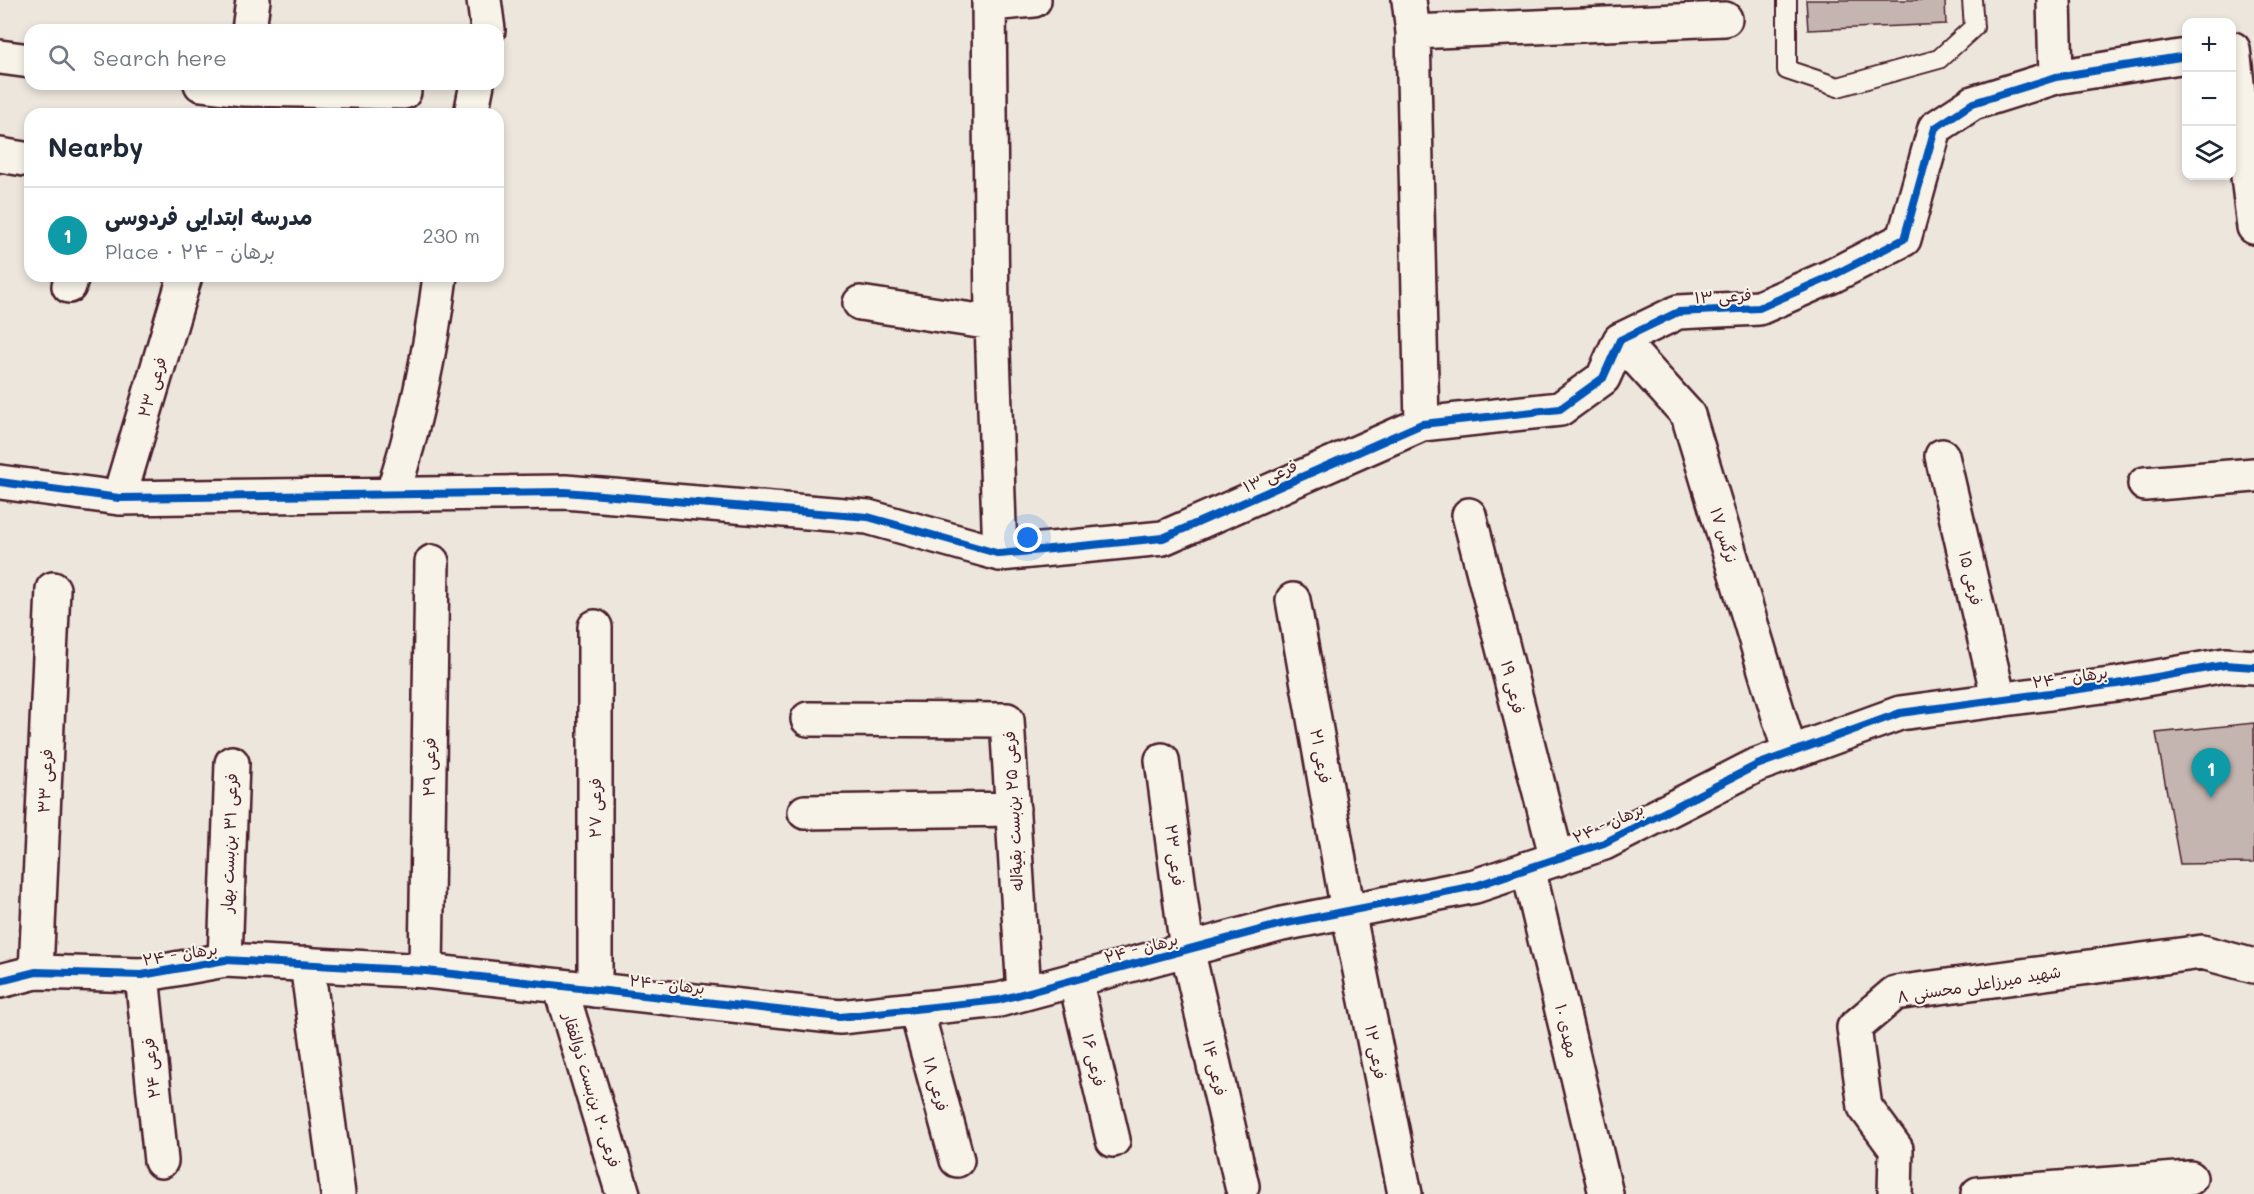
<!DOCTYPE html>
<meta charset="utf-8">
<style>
:root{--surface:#fff;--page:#f2f2f3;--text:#1f2937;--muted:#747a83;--line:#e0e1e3;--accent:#c8321e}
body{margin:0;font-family:Mali,"Playpen Sans Arabic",sans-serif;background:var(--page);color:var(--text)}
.controls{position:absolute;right:18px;top:18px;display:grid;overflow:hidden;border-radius:12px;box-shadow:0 3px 9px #0003}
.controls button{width:54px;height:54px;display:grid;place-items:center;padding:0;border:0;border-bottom:2px solid var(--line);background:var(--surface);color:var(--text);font:30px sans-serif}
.you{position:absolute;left:1028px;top:538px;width:21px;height:21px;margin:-15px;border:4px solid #fff;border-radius:50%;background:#1a73e8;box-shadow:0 0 0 9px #1a73e833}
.badge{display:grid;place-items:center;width:39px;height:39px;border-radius:50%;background:var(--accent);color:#fff;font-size:20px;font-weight:700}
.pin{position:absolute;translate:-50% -50px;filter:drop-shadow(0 2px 3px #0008)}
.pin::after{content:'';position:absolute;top:32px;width:21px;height:18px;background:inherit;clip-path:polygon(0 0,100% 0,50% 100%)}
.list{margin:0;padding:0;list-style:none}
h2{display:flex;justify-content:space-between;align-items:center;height:78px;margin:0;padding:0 24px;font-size:26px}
h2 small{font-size:20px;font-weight:400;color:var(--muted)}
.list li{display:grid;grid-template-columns:39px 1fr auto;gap:18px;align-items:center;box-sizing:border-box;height:96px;padding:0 24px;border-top:2px solid var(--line)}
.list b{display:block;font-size:22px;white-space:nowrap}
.list p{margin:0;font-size:20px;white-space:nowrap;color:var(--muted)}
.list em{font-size:20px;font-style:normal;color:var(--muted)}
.icon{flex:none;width:33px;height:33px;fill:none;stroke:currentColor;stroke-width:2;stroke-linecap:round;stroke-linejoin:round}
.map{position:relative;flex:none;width:2254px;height:1194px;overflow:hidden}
.search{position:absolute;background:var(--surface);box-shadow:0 3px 9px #0003;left:24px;top:24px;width:480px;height:66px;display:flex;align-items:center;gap:15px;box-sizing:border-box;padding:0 21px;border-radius:18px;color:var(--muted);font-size:22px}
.panel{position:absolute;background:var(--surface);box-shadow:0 3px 9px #0003;left:24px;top:108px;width:480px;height:174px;border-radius:18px}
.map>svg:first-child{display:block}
.building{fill:#c4b5b0;stroke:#4a1f2b;stroke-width:1.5}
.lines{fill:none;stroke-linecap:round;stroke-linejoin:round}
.service-casing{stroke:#4a1f2b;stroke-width:22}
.minor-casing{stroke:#4a1f2b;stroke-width:38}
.tertiary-casing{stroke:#4a1f2b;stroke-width:38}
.service{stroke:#f7f3e8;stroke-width:18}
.minor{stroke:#f7f3e8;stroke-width:33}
.tertiary{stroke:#f7f3e8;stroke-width:33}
.cycleway-casing{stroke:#f7f3e8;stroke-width:11}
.cycleway{stroke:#0057b8;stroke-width:8}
.labels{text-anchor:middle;stroke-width:4.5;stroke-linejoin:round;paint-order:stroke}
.street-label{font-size:16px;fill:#4a1f2b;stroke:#f7f3e8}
</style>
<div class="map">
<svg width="2254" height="1194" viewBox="0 0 2254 1194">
<rect width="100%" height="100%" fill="#ece6dd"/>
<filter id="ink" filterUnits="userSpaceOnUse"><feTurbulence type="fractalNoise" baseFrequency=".0167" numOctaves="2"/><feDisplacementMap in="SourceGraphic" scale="12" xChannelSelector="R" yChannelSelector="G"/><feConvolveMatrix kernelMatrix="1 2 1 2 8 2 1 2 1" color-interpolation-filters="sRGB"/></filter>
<g filter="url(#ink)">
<path class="building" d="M 1806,0 L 1945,0 L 1946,24 L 1808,30 Z
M 2254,723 L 2254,863 L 2180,864 L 2156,733 Z"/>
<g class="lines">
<g class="service-casing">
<path id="service" d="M 1787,0 L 1787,70 L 1838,87 L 1939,59 L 1974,27 L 1972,0"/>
</g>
<g class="minor-casing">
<path id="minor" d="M 484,0 L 488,30
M 989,0 L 992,323 L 1000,554
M 1409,0 L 1413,32 L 1422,424
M 2054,0 L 2056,77
M 990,4 L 1034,0
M 249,30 L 253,0
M 1413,32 L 1725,19
M 2233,49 L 2254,227
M 0,57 L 30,61
M 201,84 L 241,89 L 404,92
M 471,114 L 477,84
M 0,155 L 30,160
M 69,286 L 72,276
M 860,303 L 992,323
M 1620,340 L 1688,415 L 1790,753
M 1942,456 L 1999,700
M 0,482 L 119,498 L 565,492 L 868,517 L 1000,554 L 1163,538 L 1422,424 L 1560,409 L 1603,378 L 1620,340 L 1678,312 L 1759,308 L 1832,276 L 1904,239 L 1935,128 L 1973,103 L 2056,77 L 2186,56
M 2145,484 L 2254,475
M 392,495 C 416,424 431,349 440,276
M 119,498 L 185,276
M 1469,515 L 1557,859
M 1293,600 L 1348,911 L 1405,1194
M 595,627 L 595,990
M 808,719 L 1007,720 L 1024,993
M 1162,760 L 1187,949 L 1242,1186
M 805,812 L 1013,809
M 1528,868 L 1606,1194
M 225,960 L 232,763
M 307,964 L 338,1194
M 426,971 L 432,562
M 36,972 L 53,589
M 142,975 L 161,1161
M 1075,979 L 1113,1140
M 560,986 L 623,1194
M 916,1009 L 957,1160
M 1895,1194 L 1896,1149 L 1865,1107 L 1854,1028 L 1895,993 L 2202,952 L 2254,966
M 1978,1194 L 2190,1178"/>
</g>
<g class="tertiary-casing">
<path id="tertiary" d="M 0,981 L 36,972 L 142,975 L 225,960 L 426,971 L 840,1017 L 999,1000 L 1282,924 L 1475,886 L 1604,843 L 1757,765 L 1900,713 L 2117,684 L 2225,665 L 2254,667"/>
</g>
<use href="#service" class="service"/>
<use href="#minor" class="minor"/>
<use href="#tertiary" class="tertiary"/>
<g class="cycleway-casing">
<path id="cycleway" d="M 0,482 L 119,498 L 565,492 L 868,517 L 1000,554 L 1163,538 L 1422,424 L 1560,409 L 1603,378 L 1620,340 L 1678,312 L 1759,308 L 1832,276 L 1904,239 L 1935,128 L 1973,103 L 2056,77 L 2186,56
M 0,981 L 36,972 L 142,975 L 225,960 L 426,971 L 840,1017 L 999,1000 L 1282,924 L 1475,886 L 1604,843 L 1757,765 L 1900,713 L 2117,684 L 2225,665 L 2254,667"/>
</g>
<use href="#cycleway" class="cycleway"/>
</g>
</g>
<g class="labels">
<g class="street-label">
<text transform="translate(1723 296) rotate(-3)" y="6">فرعی ۱۳</text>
<text transform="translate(152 387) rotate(-73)" y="6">فرعی ۲۳</text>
<text transform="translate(1270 476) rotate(-24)" y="6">فرعی ۱۳</text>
<text transform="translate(1724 535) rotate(73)" y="6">۱۷ نرگس</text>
<text transform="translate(1971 578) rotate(77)" y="6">فرعی ۱۵</text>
<text transform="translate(2070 677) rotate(-8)" y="6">۲۴ - برهان</text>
<text transform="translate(1513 687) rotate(76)" y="6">فرعی ۱۹</text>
<text transform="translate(1321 756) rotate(80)" y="6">فرعی ۲۱</text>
<text transform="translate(429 767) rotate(-89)" y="6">فرعی ۲۹</text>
<text transform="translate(45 781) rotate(-87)" y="6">فرعی ۳۳</text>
<text transform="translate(595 808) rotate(-90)" y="6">فرعی ۲۷</text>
<text transform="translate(1013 811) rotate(-93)" y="6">فرعی ۲۵ بن‌بست بقیة‌اله</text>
<text transform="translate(1608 823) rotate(-24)" y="6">۲۴ - برهان</text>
<text transform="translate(229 843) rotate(-88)" y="6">فرعی ۳۱ بن‌بست بهار</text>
<text transform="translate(1175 855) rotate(83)" y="6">فرعی ۲۳</text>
<text transform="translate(1141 948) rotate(-15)" y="6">۲۴ - برهان</text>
<text transform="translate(180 954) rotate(-9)" y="6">۲۴ - برهان</text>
<text transform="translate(667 984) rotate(6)" y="6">۲۴ - برهان</text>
<text transform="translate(1979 984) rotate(-9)" y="6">۸ شهید میرزاعلی محسنی</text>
<text transform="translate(1567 1031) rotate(77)" y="6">۱۰ مهدی</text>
<text transform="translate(1376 1052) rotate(79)" y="6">فرعی ۱۲</text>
<text transform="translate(1094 1060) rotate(77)" y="6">فرعی ۱۶</text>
<text transform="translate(151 1068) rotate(-96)" y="6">فرعی ۲۴</text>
<text transform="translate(1215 1068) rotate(77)" y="6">فرعی ۱۴</text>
<text transform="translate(936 1084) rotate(75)" y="6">فرعی ۱۸</text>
<text transform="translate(592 1090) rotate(73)" y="6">فرعی ۲۰ بن‌بست ذوالفقار</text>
</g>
</g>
</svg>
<div class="controls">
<button>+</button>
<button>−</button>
<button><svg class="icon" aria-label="layers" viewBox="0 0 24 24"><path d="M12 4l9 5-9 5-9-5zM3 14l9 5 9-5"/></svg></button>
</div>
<div class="you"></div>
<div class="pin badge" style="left:2211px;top:798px;background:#0f9aa8">1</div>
<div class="search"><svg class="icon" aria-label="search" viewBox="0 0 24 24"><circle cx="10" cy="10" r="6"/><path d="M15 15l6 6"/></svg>Search here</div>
<section class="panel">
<h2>Nearby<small></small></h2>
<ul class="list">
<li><span class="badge" style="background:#0f9aa8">1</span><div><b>مدرسه ابتدایی فردوسی</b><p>Place · ۲۴ - برهان</p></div><em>230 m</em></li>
</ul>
</section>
</div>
